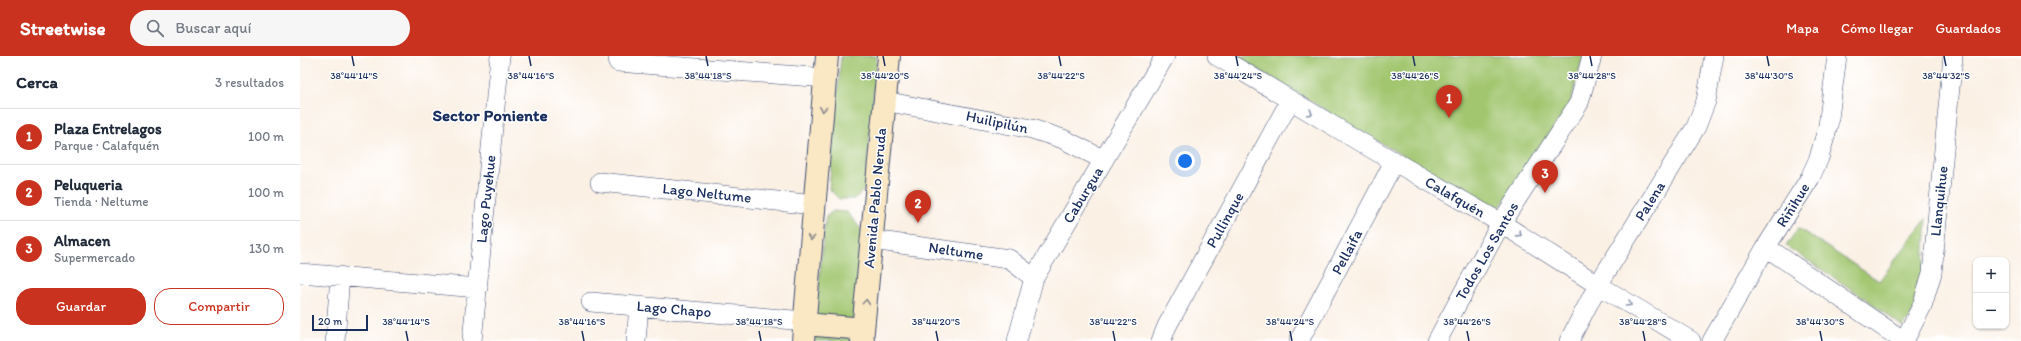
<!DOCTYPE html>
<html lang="es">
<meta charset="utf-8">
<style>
:root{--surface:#fff;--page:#f6f6f7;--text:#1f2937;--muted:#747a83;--line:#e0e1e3;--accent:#c8321e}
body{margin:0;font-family:Itim,sans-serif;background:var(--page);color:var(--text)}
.controls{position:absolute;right:12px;bottom:12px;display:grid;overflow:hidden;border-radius:8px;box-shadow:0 1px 3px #0004}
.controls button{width:36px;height:36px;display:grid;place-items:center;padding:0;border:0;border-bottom:1px solid var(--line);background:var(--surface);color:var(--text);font:20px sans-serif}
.scale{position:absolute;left:12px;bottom:10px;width:56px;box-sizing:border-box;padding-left:4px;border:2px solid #1b2f5e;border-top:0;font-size:11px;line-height:14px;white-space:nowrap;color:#1b2f5e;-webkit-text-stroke:3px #fff;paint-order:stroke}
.you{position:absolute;left:885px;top:105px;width:14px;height:14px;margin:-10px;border:3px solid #fff;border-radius:50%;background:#1a73e8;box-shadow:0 0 0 6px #1a73e833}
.badge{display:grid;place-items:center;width:26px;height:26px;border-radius:50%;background:var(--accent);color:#fff;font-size:13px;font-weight:700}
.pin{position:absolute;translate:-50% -33px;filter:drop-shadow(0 1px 2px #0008)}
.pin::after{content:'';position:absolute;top:21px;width:14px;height:12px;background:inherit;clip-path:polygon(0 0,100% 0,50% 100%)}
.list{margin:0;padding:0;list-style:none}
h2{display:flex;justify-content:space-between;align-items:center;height:52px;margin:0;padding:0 16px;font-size:17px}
h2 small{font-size:13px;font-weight:400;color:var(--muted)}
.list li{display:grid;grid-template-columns:26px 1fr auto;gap:12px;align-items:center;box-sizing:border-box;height:56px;padding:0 16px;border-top:1px solid var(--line)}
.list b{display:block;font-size:15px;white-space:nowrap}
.list p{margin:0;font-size:13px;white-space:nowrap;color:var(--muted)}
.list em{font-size:13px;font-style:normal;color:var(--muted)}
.actions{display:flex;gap:8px;padding:12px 16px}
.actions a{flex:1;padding:9px 0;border:1px solid var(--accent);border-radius:16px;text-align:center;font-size:14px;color:var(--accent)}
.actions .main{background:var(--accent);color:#fff}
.icon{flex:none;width:22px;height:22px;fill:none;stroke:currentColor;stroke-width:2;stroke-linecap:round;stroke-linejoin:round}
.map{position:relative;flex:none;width:1721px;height:285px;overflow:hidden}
header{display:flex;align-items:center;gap:24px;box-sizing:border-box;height:56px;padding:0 20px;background:var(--accent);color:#fff}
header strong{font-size:19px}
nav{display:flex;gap:22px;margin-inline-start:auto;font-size:14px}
.search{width:280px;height:36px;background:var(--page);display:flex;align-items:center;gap:10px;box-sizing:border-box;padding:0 14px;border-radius:22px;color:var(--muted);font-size:15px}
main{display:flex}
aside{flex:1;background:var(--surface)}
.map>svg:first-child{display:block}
.green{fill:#a2c670;stroke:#5e7a67}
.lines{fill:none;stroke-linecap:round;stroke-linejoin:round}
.street-casing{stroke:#3d4c72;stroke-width:20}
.secondary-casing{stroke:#3d4c72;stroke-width:24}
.street{stroke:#fff;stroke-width:19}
.secondary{stroke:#fae7c3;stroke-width:22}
.oneway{stroke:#8a8b90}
.oneway2{stroke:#8d97ae}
.ticks{fill:none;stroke:#1b2f5e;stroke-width:1.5}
.labels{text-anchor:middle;stroke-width:3;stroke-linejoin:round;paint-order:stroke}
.street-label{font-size:15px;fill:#1b2f5e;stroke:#fff}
.quarter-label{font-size:17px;font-weight:bold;fill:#1b2f5e;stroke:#fff}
.ticks-label{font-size:10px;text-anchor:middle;fill:#1b2f5e;stroke:#fff;stroke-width:3;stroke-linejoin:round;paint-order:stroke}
</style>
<header>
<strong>Streetwise</strong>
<div class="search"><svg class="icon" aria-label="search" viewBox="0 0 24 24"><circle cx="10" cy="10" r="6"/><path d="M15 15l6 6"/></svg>Buscar aquí</div>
<nav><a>Mapa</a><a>Cómo llegar</a><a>Guardados</a></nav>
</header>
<main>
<aside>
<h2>Cerca<small>3 resultados</small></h2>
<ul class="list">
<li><span class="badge">1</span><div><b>Plaza Entrelagos</b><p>Parque · Calafquén</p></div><em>100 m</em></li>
<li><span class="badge">2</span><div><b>Peluqueria</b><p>Tienda · Neltume</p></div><em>100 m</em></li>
<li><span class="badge">3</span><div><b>Almacen</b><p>Supermercado</p></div><em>130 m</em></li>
</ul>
<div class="actions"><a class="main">Guardar</a><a>Compartir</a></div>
</aside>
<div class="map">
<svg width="1721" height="285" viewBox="0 0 1721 285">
<rect width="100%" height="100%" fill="#fff"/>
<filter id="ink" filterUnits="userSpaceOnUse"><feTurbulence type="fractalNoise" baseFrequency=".025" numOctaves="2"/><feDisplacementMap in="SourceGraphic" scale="8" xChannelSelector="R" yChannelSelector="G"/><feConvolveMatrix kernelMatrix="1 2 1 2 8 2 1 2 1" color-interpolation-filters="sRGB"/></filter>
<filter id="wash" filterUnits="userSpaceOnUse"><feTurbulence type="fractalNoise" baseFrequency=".012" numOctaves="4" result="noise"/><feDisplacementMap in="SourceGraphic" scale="16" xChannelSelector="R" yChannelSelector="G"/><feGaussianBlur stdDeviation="0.9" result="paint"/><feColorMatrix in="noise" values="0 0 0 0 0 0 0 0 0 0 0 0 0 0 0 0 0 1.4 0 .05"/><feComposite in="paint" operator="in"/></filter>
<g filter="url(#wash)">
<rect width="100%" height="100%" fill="#fbf0e4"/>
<path class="green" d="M 541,0 L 577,0 L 565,133 L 554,143 L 539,143 L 529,133 Z
M 936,0 L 1283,0 L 1271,46 L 1198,154 L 1067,79 Z
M 533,155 L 547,156 L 562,174 L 552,285 L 514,285 L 524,173 L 526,161 Z
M 1627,162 L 1622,244 L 1603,271 L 1566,243 L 1486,190 L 1498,172 L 1579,225 Z"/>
</g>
<g filter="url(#ink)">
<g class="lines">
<g class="street-casing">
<path id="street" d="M 917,0 L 1062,87 L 1201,167 L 1298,229 L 1391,285
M 318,6 L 526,22
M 584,45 L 732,73 L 763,83 L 804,104
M 300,126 L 514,149
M 572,184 L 709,203 L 734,222
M 1466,191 L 1604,285
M 0,217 L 178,232
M 291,246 L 504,265
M 35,285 L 40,220
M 172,285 L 200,0
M 336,285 L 339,250
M 717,285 L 734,222 L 865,0
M 861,285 L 867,270 L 990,45
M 999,285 L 1094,106
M 1137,285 L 1201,167 L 1279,47 L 1292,0
M 1269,285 L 1298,229 L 1396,71 L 1406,45 L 1414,0
M 1412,285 L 1466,191 L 1510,122 L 1519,102 L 1528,70 L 1537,0
M 1604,285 L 1622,250 L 1632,217 L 1653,0"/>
</g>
<g class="secondary-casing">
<path id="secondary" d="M 504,268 L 553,272 L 559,276 L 563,283
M 503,285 L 527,0
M 562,285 L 589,0"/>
</g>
<use href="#street" class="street"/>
<use href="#secondary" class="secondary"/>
</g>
<defs><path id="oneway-chevron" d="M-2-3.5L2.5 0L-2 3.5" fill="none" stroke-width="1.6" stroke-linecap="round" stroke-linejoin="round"/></defs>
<g class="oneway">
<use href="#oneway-chevron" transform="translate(523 53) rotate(95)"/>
<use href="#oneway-chevron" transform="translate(511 182) rotate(95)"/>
<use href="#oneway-chevron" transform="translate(566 246) rotate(-85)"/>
</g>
<g class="oneway2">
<use href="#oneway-chevron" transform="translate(1010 57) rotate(31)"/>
<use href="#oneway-chevron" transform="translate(1219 178) rotate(33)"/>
<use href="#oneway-chevron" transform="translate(1329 248) rotate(31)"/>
</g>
</g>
<path class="ticks" d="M 52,0 L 54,10M 229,0 L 231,10M 406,0 L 408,10M 583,0 L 585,10M 759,0 L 761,10M 936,0 L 938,10M 1113,0 L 1115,10M 1290,0 L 1292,10M 1467,0 L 1469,10M 1644,0 L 1646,10M 106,275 L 108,285M 282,275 L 284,285M 459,275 L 461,285M 636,275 L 638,285M 813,275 L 815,285M 990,275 L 992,285M 1167,275 L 1169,285M 1343,275 L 1345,285M 1520,275 L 1522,285"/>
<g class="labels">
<g class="street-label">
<text transform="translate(697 66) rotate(12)" y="5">Huilipilún</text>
<text transform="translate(407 137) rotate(6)" y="5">Lago Neltume</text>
<text transform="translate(783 139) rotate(-59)" y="5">Caburgua</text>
<text transform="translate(1155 141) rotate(30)" y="5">Calafquén</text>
<text transform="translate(575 142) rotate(-85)" y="5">Avenida Pablo Neruda</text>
<text transform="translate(186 143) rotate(-84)" y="5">Lago Puyehue</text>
<text transform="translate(1350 145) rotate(-58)" y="5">Palena</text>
<text transform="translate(1639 145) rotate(-84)" y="5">Llanquihue</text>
<text transform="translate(1493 149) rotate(-58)" y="5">Riñihue</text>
<text transform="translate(925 164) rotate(-61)" y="5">Pullinque</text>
<text transform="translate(656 195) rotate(8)" y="5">Neltume</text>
<text transform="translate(1187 195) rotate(-60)" y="5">Todos Los Santos</text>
<text transform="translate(1047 196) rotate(-62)" y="5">Pellaifa</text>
<text transform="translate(374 253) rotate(5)" y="5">Lago Chapo</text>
</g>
<g class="quarter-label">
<text x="190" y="65">Sector Poniente</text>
</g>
</g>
<g class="ticks-label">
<text x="54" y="23">38°44'14"S</text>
<text x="231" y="23">38°44'16"S</text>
<text x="408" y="23">38°44'18"S</text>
<text x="938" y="23">38°44'24"S</text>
<text x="1292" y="23">38°44'28"S</text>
<text x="1646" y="23">38°44'32"S</text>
<text x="585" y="23">38°44'20"S</text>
<text x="761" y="23">38°44'22"S</text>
<text x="1115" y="23">38°44'26"S</text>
<text x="1469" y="23">38°44'30"S</text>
<text x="106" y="269">38°44'14"S</text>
<text x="282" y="269">38°44'16"S</text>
<text x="459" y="269">38°44'18"S</text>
<text x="636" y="269">38°44'20"S</text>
<text x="813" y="269">38°44'22"S</text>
<text x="990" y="269">38°44'24"S</text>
<text x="1167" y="269">38°44'26"S</text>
<text x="1343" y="269">38°44'28"S</text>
<text x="1520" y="269">38°44'30"S</text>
</g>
</svg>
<div class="controls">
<button>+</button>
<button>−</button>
</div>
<div class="scale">20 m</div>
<div class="you"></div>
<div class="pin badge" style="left:1149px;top:62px">1</div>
<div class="pin badge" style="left:618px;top:167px">2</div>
<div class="pin badge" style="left:1245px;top:137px">3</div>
</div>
</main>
